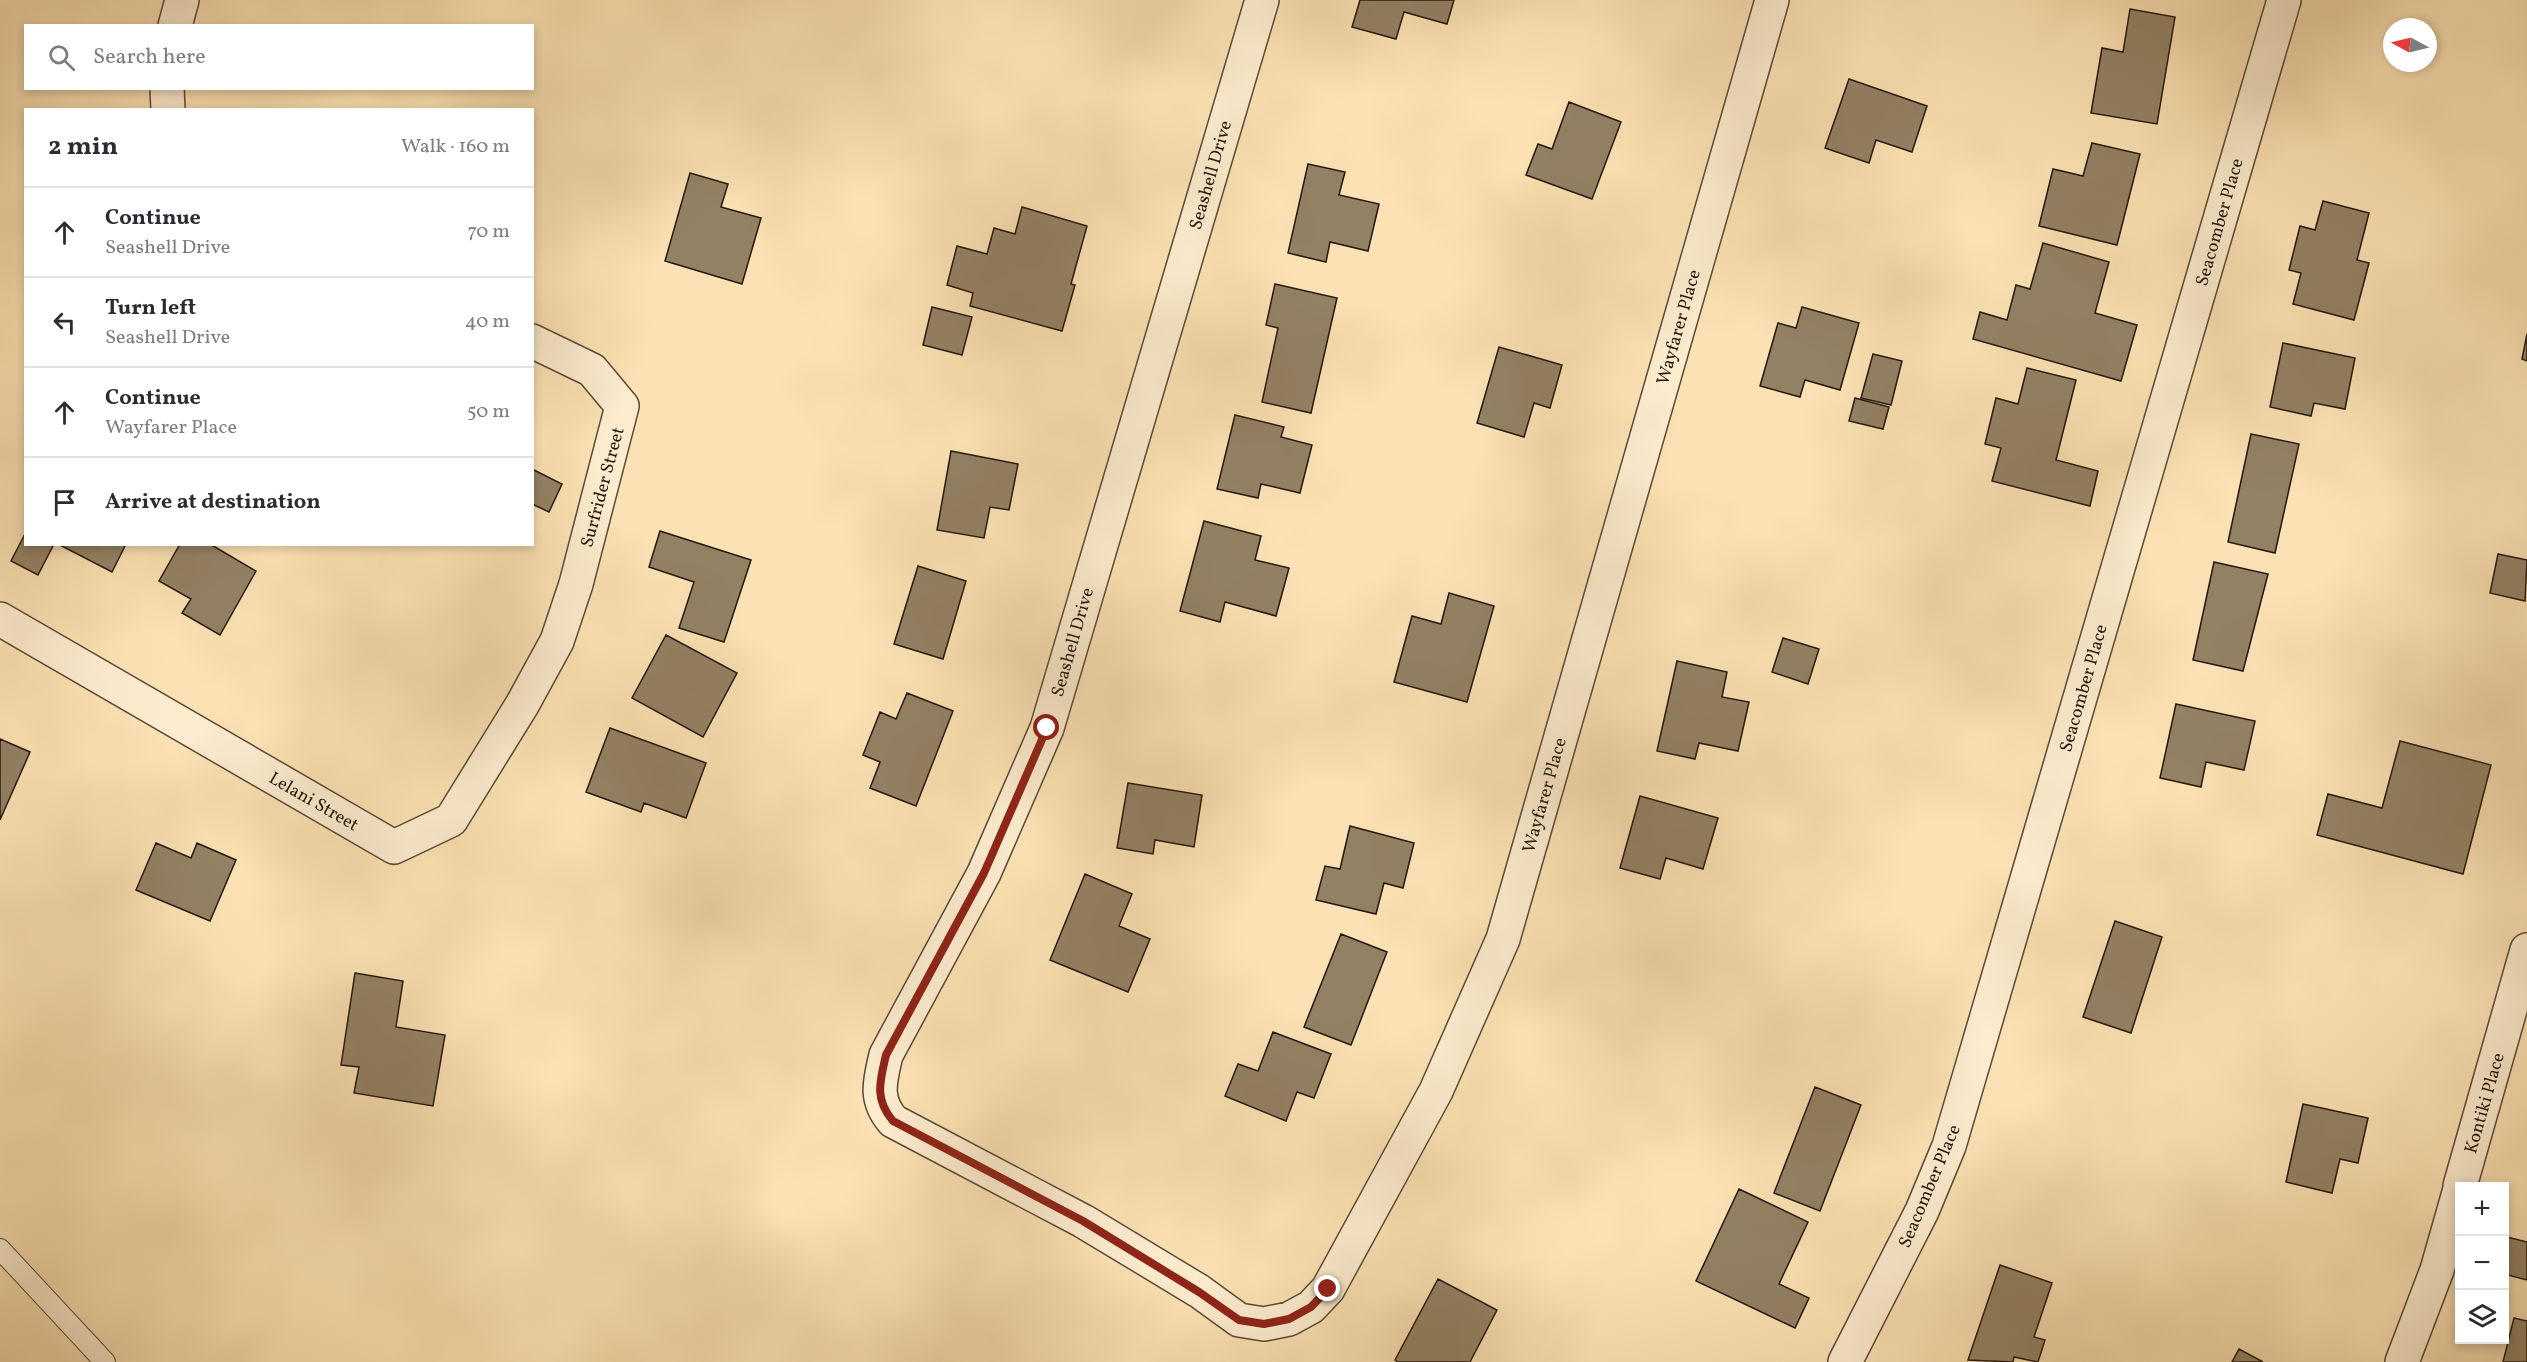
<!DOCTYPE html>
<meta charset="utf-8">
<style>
:root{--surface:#fff;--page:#f7f7f7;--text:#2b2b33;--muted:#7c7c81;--line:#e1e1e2}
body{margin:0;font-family:Vollkorn,serif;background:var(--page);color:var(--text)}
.controls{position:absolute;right:18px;bottom:18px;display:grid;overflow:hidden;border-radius:0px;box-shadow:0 3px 9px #0003}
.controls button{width:54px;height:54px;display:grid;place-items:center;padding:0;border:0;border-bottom:2px solid var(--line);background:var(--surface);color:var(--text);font:30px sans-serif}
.compass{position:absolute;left:2383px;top:18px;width:54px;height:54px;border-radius:50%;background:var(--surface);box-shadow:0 3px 9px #0003;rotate:277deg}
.stop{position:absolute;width:18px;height:18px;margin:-14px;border:4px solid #8f2418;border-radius:50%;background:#fff}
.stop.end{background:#8f2418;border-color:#fff;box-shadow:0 2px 6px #0008}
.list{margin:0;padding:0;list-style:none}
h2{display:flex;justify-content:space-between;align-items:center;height:78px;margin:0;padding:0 24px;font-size:26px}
h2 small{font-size:20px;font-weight:400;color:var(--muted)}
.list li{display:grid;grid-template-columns:39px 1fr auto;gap:18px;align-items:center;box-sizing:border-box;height:90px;padding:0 24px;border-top:2px solid var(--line)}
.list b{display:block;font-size:22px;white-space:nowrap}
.list p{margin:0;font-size:20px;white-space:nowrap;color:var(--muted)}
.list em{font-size:20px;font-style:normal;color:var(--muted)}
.icon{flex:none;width:33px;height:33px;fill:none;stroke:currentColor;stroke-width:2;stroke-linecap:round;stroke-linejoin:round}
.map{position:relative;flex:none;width:2527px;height:1362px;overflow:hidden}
.search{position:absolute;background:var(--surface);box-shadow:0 3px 9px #0003;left:24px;top:24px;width:510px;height:66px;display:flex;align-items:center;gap:15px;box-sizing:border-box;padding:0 21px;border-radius:0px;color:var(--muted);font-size:22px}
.panel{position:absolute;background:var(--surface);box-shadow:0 3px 9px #0003;left:24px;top:108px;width:510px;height:438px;border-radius:0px}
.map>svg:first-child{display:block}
.building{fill:#938164;stroke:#23180f;stroke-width:1.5}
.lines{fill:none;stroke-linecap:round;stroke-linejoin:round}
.service-casing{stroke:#594a38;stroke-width:22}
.minor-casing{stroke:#594a38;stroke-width:36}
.service{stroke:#fcecce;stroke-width:20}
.minor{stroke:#fcecce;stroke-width:33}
.route{stroke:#8f2418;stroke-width:8}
.labels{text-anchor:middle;stroke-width:4.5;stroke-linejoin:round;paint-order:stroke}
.street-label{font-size:18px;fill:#23180f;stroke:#fcecce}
</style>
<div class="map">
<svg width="2527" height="1362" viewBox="0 0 2527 1362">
<rect width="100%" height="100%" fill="#fbe1b3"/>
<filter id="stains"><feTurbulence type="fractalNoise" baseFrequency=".00333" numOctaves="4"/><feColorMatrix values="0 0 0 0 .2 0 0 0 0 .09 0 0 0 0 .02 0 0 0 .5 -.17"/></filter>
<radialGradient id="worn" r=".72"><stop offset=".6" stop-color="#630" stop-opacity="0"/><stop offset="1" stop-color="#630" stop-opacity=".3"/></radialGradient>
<path class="building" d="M 1360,0 L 1454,0 L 1447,24 L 1404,12 L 1396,39 L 1352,27 Z
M 2130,9 L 2175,17 L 2157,124 L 2091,113 L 2102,48 L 2123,52 Z
M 1849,79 L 1927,106 L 1912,152 L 1876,140 L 1869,163 L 1825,148 Z
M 1569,102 L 1621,122 L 1592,199 L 1526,175 L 1538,144 L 1552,149 Z
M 2092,143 L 2140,154 L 2117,245 L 2039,226 L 2053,169 L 2083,176 Z
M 1308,164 L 1345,172 L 1339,195 L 1379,204 L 1368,251 L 1330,242 L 1326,262 L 1288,253 Z
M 690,173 L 728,184 L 721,207 L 761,218 L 742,284 L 665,261 Z
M 2323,201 L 2369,213 L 2357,260 L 2369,263 L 2354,320 L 2293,304 L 2301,273 L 2289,270 L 2300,226 L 2315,230 Z
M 1022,207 L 1087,226 L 1071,284 L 1075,285 L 1062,331 L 970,306 L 973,293 L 947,285 L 957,246 L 987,254 L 994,228 L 1015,234 Z
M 2043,243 L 2109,262 L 2095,313 L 2137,325 L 2121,381 L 1973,339 L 1980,312 L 2007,320 L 2016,285 L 2030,289 Z
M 1275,284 L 1337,298 L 1311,413 L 1262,402 L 1278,328 L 1266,325 Z
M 932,307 L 972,317 L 962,355 L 923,345 Z
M 1802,307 L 1859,323 L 1840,390 L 1805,380 L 1800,397 L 1760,386 L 1778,323 L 1796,328 Z
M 2527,334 L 2527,361 L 2522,359 Z
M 2283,343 L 2355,358 L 2345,409 L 2314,403 L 2311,416 L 2270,407 Z
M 1499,347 L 1562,365 L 1550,408 L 1534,403 L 1524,437 L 1477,423 Z
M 1873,354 L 1902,361 L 1891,405 L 1861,398 Z
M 2027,368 L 2076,380 L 2056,460 L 2098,471 L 2090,506 L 1992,481 L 2001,448 L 1985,444 L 1996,398 L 2018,404 Z
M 1855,398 L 1889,407 L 1883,429 L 1849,421 Z
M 1235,415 L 1284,427 L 1281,437 L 1312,445 L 1300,493 L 1261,484 L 1258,498 L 1217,489 Z
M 2251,434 L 2299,444 L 2275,553 L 2228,542 Z
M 951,451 L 1018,464 L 1009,510 L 990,507 L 984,538 L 937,530 Z
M 532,469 L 562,484 L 549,512 L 532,504 Z
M 1204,521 L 1261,536 L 1255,560 L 1289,568 L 1276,616 L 1225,602 L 1220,622 L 1180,611 Z
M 660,531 L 751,560 L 724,642 L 679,628 L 694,582 L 649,567 Z
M 26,532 L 26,544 L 54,544 L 38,575 L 11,561 Z
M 58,544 L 126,544 L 112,572 Z
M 180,544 L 210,544 L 256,571 L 220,635 L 182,613 L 191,599 L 159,581 Z
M 2498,554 L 2527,560 L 2525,601 L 2490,593 Z
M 2214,562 L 2268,574 L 2243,671 L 2193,660 Z
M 918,566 L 966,581 L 943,659 L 894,644 Z
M 1449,593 L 1494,606 L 1467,702 L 1394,682 L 1412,616 L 1441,624 Z
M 666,635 L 737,673 L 703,737 L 632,698 Z
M 1783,638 L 1819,649 L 1808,684 L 1772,672 Z
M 1677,661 L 1727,672 L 1722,697 L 1749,702 L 1738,751 L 1699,743 L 1695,759 L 1657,751 Z
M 907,693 L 953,711 L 916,806 L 870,788 L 880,762 L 863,755 L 880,712 L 896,719 Z
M 2176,704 L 2255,721 L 2244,770 L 2206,762 L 2201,787 L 2160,778 Z
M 610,728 L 706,763 L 686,818 L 644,803 L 641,812 L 586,792 Z
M 0,739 L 30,752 L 0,820 Z
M 2400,741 L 2491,765 L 2463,874 L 2317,835 L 2328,794 L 2382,808 Z
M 1128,783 L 1202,795 L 1194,847 L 1155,840 L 1153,854 L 1117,848 Z
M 1640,796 L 1718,818 L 1703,869 L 1666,858 L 1660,879 L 1620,868 Z
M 1350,826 L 1414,843 L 1403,888 L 1384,883 L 1376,914 L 1316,900 L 1325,866 L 1340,869 Z
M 156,843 L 191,858 L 197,843 L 236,860 L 210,921 L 136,890 Z
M 1085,874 L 1132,894 L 1119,926 L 1150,939 L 1128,992 L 1050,960 Z
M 2115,921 L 2162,937 L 2131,1033 L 2083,1017 Z
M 1341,934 L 1387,952 L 1351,1045 L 1304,1027 Z
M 355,973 L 403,981 L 396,1027 L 445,1035 L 433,1106 L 354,1093 L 359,1067 L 341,1065 Z
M 1273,1032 L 1331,1054 L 1314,1098 L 1297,1092 L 1286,1121 L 1225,1096 L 1238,1064 L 1258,1071 Z
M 1815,1087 L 1861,1105 L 1820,1211 L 1774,1193 Z
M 2303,1104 L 2368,1118 L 2358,1163 L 2340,1159 L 2332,1193 L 2286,1182 Z
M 1739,1189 L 1808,1222 L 1779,1284 L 1809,1298 L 1795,1328 L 1696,1281 Z
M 2507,1237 L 2527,1242 L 2527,1280 L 2504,1274 Z
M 2000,1265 L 2052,1283 L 2034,1337 L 2045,1340 L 2038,1362 L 2014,1357 L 2013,1362 L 1968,1360 Z
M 1438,1279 L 1497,1310 L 1470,1362 L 1398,1362 L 1395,1360 Z
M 2514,1318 L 2527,1321 L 2527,1362 L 2503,1362 Z
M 2239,1349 L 2263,1362 L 2232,1362 Z"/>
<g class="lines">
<g class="service-casing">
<path id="service" d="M 0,1249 L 105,1362"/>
</g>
<g class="minor-casing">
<path id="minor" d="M 1262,0 L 1047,728 L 984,873 L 886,1055 C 880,1081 874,1099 893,1121 L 1083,1221 L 1199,1291 L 1239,1320 L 1264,1324 L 1289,1319 L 1311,1307 L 1328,1289 L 1436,1091 L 1503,939 L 1772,0
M 175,26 L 182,0
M 167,88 L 168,110
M 0,619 L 394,847 L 451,820 L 522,705 L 557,641 L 576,584 L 622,406 L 592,370 L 532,341
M 2460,1186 L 2527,950
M 1845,1362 L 1922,1211 L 1949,1146 L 2284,0
M 2402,1362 L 2437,1270 L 2460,1189"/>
</g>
<use href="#service" class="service"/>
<use href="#minor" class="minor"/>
</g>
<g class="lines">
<path class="route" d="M 1047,728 L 984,873 L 886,1055 C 880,1081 874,1099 893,1121 L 1083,1221 L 1199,1292 L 1239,1320 L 1264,1324 L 1289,1319 L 1311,1307 L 1328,1289"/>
</g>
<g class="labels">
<g class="street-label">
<text transform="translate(1210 175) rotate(-74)" y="6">Seashell Drive</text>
<text transform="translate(2219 222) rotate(-74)" y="6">Seacomber Place</text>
<text transform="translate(1678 327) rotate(-74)" y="6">Wayfarer Place</text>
<text transform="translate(602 487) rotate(-75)" y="6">Surfrider Street</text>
<text transform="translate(1072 642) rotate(-74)" y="6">Seashell Drive</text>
<text transform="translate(2083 688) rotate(-74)" y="6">Seacomber Place</text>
<text transform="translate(1544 795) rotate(-74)" y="6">Wayfarer Place</text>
<text transform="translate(314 801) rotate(30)" y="6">Lelani Street</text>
<text transform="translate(2484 1103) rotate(-74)" y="6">Kontiki Place</text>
<text transform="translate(1929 1186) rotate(-67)" y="6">Seacomber Place</text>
</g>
</g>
<rect width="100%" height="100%" filter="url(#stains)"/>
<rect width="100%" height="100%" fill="url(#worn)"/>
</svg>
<div class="controls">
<button>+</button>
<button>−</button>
<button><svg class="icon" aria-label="layers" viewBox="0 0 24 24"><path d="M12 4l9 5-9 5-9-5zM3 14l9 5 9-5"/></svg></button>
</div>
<svg class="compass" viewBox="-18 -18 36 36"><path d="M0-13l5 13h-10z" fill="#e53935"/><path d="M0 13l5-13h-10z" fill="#7c7c81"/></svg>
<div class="stop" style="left:1047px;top:728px"></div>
<div class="stop end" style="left:1328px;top:1289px"></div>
<div class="search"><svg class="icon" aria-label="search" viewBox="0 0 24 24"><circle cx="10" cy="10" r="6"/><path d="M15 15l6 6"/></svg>Search here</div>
<section class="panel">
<h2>2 min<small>Walk · 160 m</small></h2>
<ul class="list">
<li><svg class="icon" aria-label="ahead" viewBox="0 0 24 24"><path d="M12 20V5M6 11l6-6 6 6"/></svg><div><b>Continue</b><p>Seashell Drive</p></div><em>70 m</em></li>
<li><svg class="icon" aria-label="left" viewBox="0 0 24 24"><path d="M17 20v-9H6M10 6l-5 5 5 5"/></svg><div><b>Turn left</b><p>Seashell Drive</p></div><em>40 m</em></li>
<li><svg class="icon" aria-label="ahead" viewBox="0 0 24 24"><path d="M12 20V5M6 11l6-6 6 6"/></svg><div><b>Continue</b><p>Wayfarer Place</p></div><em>50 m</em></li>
<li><svg class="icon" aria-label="arrive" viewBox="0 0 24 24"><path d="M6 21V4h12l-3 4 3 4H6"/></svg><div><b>Arrive at destination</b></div></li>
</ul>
</section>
</div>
